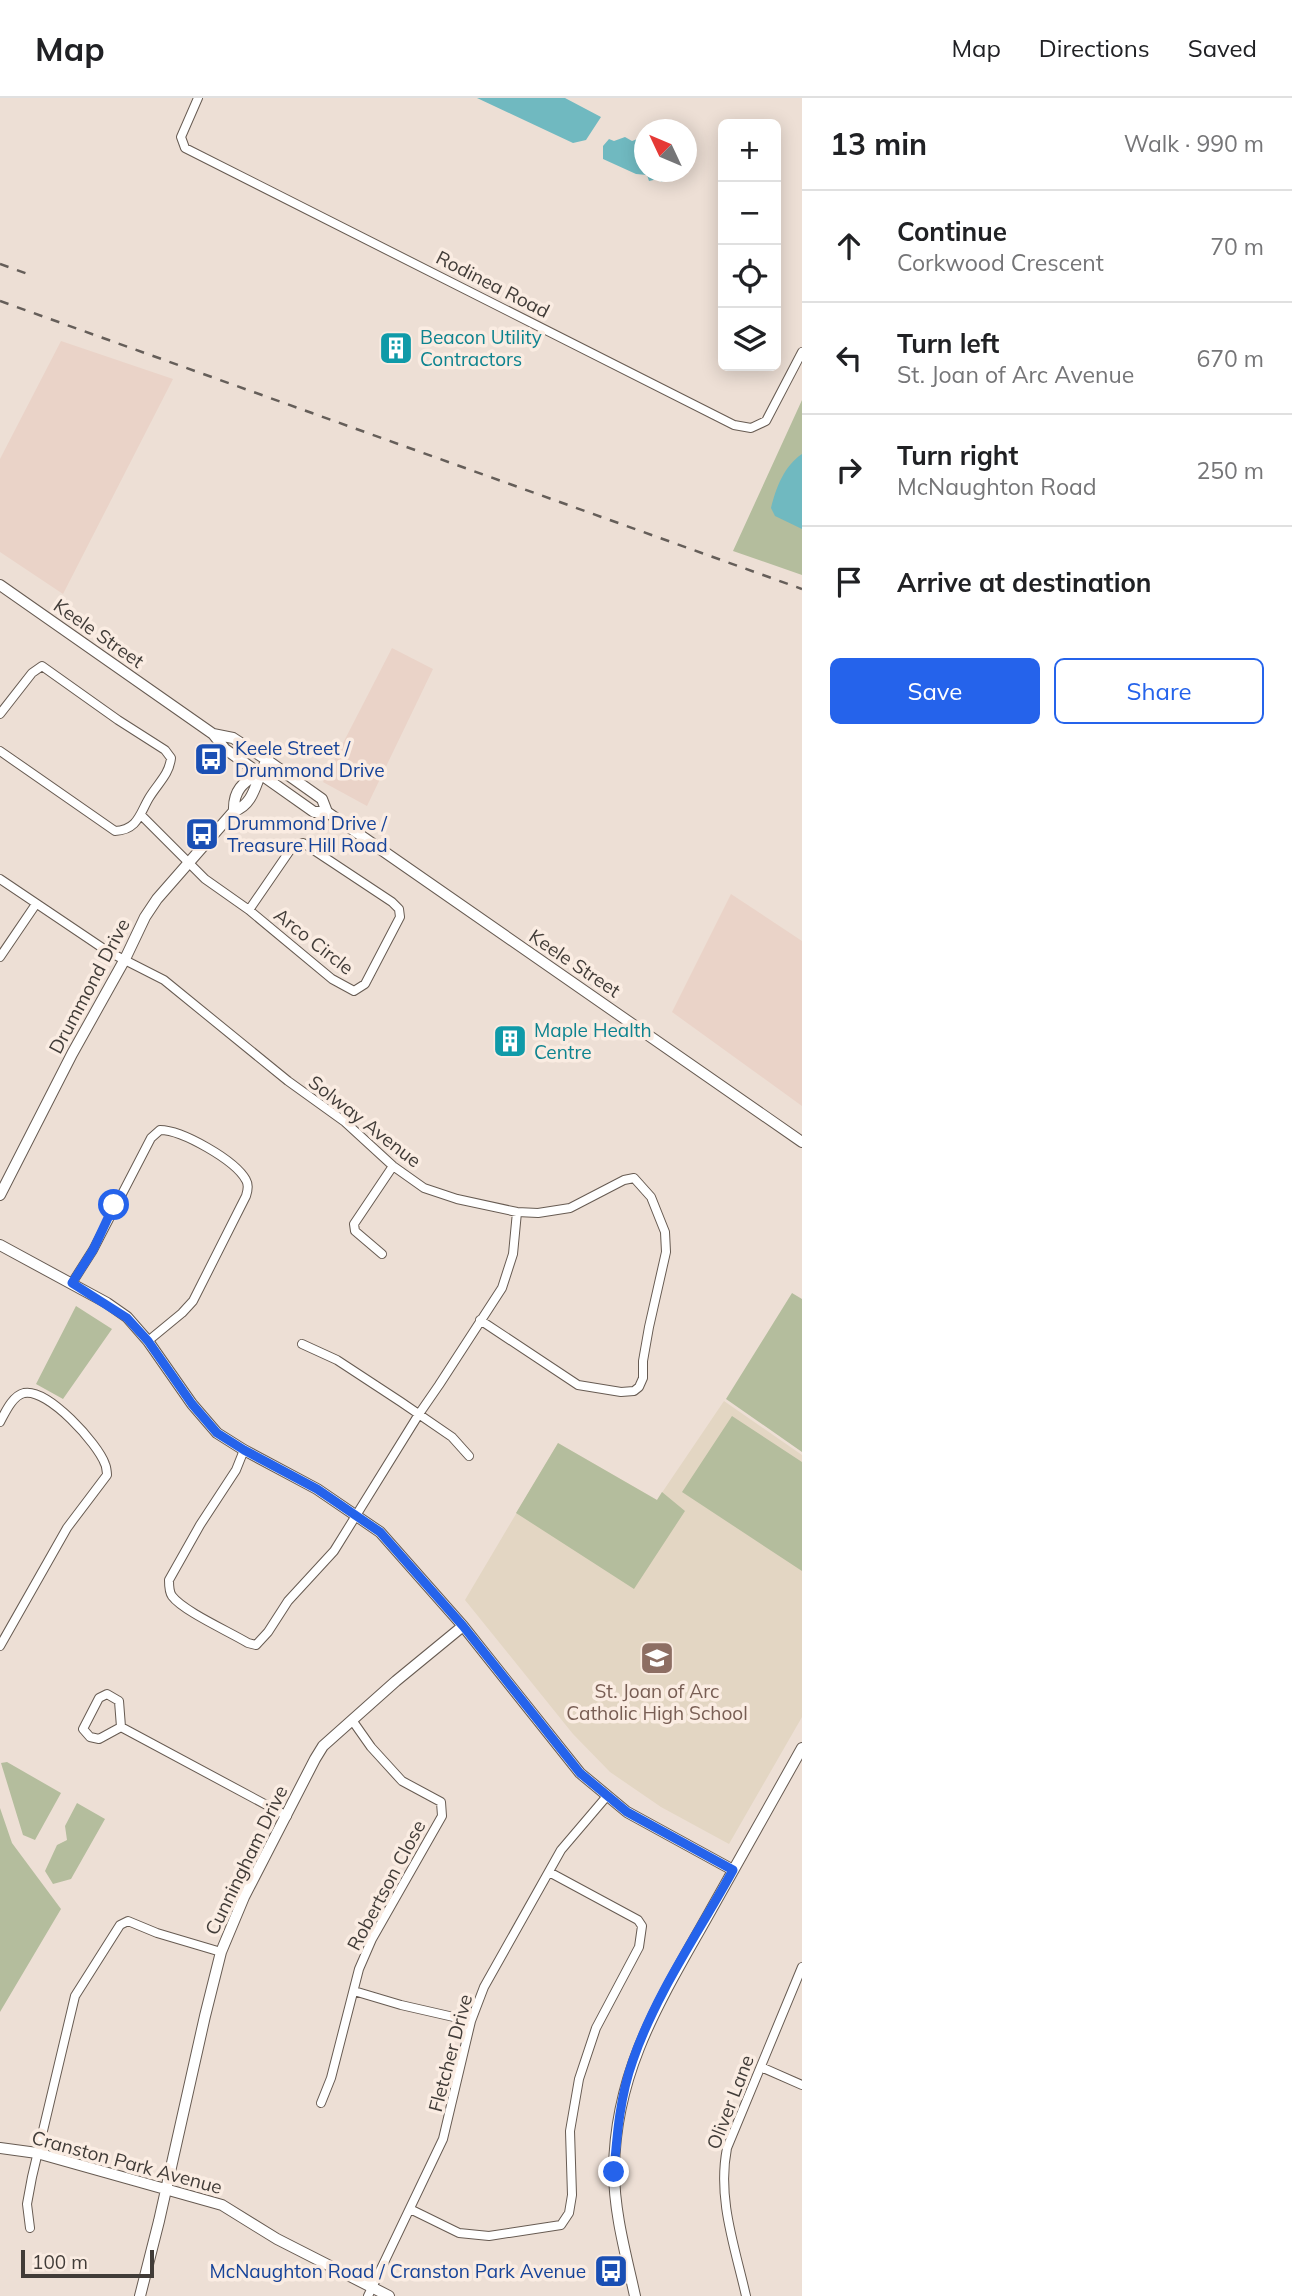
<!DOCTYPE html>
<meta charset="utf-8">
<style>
:root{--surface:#fff;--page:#f2f2f2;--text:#202124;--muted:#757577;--line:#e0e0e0;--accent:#2563eb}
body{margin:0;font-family:Mulish,sans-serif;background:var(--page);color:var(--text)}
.controls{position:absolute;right:21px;top:21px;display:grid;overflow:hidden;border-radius:10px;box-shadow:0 4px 18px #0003}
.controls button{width:63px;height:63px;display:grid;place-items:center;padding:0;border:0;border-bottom:2px solid var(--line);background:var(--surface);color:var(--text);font:35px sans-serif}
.compass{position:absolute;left:634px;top:21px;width:63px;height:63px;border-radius:50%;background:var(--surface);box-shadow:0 4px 18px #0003;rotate:314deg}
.scale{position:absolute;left:21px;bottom:18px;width:133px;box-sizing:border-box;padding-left:7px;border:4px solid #413c38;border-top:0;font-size:19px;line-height:24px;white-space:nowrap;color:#413c38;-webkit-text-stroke:5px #faece2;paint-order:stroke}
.stop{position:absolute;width:21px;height:21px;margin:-16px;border:5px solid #2563eb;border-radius:50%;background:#fff}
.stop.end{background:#2563eb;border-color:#fff;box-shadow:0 2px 7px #0008}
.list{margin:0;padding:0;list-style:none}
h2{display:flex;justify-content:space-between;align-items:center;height:91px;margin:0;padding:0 28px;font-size:30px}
h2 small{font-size:23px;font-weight:400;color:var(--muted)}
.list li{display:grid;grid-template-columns:46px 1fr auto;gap:21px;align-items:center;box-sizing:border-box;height:112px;padding:0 28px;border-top:2px solid var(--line)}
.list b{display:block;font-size:26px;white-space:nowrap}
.list p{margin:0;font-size:23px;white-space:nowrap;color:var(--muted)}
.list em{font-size:23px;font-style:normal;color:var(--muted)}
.actions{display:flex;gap:14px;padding:21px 28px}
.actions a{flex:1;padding:16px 0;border:2px solid var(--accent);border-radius:10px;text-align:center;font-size:24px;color:var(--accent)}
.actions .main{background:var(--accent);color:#fff}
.icon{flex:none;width:38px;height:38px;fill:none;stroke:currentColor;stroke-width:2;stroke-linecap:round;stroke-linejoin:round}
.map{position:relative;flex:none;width:802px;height:2198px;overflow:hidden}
header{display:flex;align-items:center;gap:42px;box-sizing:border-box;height:98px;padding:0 35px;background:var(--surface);border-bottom:2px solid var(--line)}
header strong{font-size:33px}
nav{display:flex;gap:38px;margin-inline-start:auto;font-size:24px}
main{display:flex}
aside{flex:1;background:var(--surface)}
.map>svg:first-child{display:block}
.commercial{fill:#ead3c8}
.education{fill:#e3d6c3}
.green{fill:#b4bd9d}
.water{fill:#70b9c0}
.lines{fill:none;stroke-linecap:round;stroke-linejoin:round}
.street-casing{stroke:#675b52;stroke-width:10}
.secondary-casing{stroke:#675b52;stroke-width:12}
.street{stroke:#fff;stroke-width:8}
.secondary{stroke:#fff;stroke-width:10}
.rail{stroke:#655e59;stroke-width:2.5;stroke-dasharray:9 9;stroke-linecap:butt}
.route{stroke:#2563eb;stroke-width:9}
.labels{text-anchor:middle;stroke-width:7;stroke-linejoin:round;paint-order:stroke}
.street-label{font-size:19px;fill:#413c38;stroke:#faece2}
.culture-label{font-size:19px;fill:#0d838f;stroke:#faece2;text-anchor:start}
.transit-label{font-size:19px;fill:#164399;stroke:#faece2;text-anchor:start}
.education-label{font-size:19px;fill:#785e54;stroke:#faece2}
</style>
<header>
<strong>Map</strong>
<nav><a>Map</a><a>Directions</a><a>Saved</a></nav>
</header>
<main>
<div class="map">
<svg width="802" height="2198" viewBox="0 0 802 2198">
<rect width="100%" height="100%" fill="#eddfd5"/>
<path class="commercial" d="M 61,243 L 173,281 L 63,496 L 0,454 L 0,361 Z
M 392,550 L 433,571 L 367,708 L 323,684 Z
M 731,796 L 802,843 L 802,1008 L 672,914 Z"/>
<path class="education" d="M 724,1303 L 802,1357 L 802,1619 L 729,1746 L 661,1709 L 610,1674 L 573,1636 L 465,1502 L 558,1345 L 657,1402 Z"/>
<path class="green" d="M 802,302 L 802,477 L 733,453 Z
M 792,1195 L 802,1201 L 802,1354 L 726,1301 Z
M 76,1208 L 112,1231 L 63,1301 L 36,1286 Z
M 732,1318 L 802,1364 L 802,1473 L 682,1394 Z
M 558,1345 L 657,1402 L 662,1394 L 685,1413 L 634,1491 L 516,1415 Z
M 7,1664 L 61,1695 L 35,1742 L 23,1737 L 1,1665 Z
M 77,1705 L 105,1721 L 71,1781 L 53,1786 L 45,1773 L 57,1747 L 67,1742 L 65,1728 Z
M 0,1710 L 12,1745 L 61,1811 L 0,1914 Z"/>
<path class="water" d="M 477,0 L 565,0 L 601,19 L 586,42 L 573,45 Z
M 625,39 L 632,43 L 640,40 L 644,50 L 645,74 L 667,74 L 662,84 L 658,81 L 649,83 L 647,77 L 636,76 L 603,61 L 603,48 L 609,41 L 614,43 Z
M 802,356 L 802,431 L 775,418 L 771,410 C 776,390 784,368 802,356 Z"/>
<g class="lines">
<g class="street-casing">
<path id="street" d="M 198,0 L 181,39 L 185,50 L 734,327 L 751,330 L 766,323 L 802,254
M 0,616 L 32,575 L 42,568 L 118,622 L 165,652 L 171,660 C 169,677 158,685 149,700 C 140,715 138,732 115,733 L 0,653
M 142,718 L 205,781 L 249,812 L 332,881 L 354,893 L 365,886 L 400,819 L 399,811 L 392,804 L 303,745 L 293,748 L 249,812
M 0,781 L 107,853 L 164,882 L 288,983 L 345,1024 L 393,1068 L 424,1090 L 457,1101 L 517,1114 L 538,1115 L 570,1110 L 624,1082 L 634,1080 L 651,1099 L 665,1134 L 666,1154 L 649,1229 L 643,1263 L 643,1280 L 639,1289 L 634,1293 L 621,1294 L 578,1287 L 480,1222
M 0,859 L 36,806
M 382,1156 L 355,1133 L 354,1126 L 393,1068
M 72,1185 L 93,1152 L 151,1040 L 160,1032 C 182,1032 235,1062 246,1082 C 249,1087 248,1092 246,1098 L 193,1203 L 182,1215 L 148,1243
M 302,1246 L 337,1262 L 401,1304 L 452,1339 L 469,1358
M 0,1324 C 5,1315 12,1298 24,1295 C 48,1290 98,1346 105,1366 C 106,1367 107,1375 107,1377 L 67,1430 L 0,1548
M 244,1352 L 236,1372 L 200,1427 L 169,1482 C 169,1488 169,1494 172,1498 C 183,1513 230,1534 248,1545 L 256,1547 L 268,1534 L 288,1503 L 334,1453 L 419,1316 L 439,1287 L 502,1190 L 513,1156 L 517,1114
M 107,1596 L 119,1603 L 121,1629 L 99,1641 L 90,1639 L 83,1631 L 99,1600 Z
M 121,1629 L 287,1718
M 354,1893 L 401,1907 L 471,1923
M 761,1969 L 802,1987
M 321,2005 L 331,1980 L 359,1871 L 372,1841 L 442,1718 L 441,1704 L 402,1683 L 371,1649 L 352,1622
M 410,2111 L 459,2135 L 489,2138 L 561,2127 L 569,2115 L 572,2097 L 570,2033 L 579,1981 L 596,1930 L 639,1849 L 642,1828 L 638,1822 L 549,1774
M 30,2130 L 27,2106 L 32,2079 L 75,1898 L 120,1827 L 128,1823 L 157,1835 L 221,1854
M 368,2198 L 443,2041 L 471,1923 L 484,1889 L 561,1752 L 607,1698
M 746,2198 C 735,2149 717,2101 727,2050 L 802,1869"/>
</g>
<g class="secondary-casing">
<path id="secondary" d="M 0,487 L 213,636 L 225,651 L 314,714 L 327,714 L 802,1044
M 213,636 L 233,640 L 267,662 L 322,701 L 327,714
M 234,713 C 233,692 243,685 259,674
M 0,1097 L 72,956 L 125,861 L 145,819 L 157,801 L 234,713 C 256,706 256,679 267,662
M 0,1147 L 107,1205 L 127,1219 L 148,1243 L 192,1306 L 217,1335 L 244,1352 L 317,1391 L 380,1434 L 463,1528 L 580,1675 L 627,1714 L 733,1772
M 0,2050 L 37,2055 L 222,2107 L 277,2141 L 389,2198
M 140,2198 L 159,2123 L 205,1918 L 221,1854 L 244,1799 L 315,1661 L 323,1648 L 396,1583 L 463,1528
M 635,2198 C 626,2157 614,2115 614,2072 C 615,1970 663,1898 711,1812 C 741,1758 772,1704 802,1650"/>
</g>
<use href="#street" class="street"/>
<use href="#secondary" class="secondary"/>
<path class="rail" d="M 0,166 L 28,176
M 0,203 L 802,491"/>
</g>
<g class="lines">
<path class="route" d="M 114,1107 L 93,1152 L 72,1185 L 127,1220 L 148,1243 L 192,1306 L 217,1335 L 244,1352 L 317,1391 L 380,1434 L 463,1528 L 580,1675 L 627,1714 L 733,1772 C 699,1834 656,1895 633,1962 C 620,1998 617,2036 614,2074"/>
</g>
<defs>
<g id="building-square" transform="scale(1.75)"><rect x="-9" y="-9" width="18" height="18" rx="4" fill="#0f9aa8" stroke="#faece2"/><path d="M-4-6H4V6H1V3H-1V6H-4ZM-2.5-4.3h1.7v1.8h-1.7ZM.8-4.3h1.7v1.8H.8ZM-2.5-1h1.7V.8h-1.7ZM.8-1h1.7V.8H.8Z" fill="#fff"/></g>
<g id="bus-square" transform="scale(1.75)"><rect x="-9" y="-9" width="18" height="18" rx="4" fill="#1a4fb4" stroke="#faece2"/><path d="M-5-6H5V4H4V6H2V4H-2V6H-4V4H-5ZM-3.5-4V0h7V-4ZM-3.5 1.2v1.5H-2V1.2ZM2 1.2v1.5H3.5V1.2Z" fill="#fff"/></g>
<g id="school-square" transform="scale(1.75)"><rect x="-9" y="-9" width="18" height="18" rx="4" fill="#8d6e63" stroke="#faece2"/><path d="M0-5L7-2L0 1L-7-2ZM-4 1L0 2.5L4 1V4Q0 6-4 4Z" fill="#fff"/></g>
</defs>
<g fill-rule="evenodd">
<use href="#building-square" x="396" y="250"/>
<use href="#bus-square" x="211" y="661"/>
<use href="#bus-square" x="202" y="736"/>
<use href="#building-square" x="510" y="943"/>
<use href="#school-square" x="657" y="1560"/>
<use href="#bus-square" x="611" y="2173"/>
</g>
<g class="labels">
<g class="street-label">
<text transform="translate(493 186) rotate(27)" y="7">Rodinea Road</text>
<text transform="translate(99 535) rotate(35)" y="7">Keele Street</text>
<text transform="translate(314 843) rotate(38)" y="7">Arco Circle</text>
<text transform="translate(575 865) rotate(34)" y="7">Keele Street</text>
<text transform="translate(89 888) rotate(-62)" y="7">Drummond Drive</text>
<text transform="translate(365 1023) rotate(38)" y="7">Solway Avenue</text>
<text transform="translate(246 1762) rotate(-64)" y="7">Cunningham Drive</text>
<text transform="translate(386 1787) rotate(-62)" y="7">Robertson Close</text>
<text transform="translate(450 1955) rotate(-75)" y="7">Fletcher Drive</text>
<text transform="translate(730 2004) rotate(-69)" y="7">Oliver Lane</text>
<text transform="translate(127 2064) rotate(15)" y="7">Cranston Park Avenue</text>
</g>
<g class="culture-label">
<text x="420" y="246">Beacon Utility<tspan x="420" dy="22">Contractors</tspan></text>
<text x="534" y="939">Maple Health<tspan x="534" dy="22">Centre</tspan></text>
</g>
<g class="transit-label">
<text x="235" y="657">Keele Street /<tspan x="235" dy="22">Drummond Drive</tspan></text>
<text x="227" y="732">Drummond Drive /<tspan x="227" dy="22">Treasure Hill Road</tspan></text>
<text x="586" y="2180" text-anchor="end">McNaughton Road / Cranston Park Avenue</text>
</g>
<g class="education-label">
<text x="657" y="1600">St. Joan of Arc<tspan x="657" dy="22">Catholic High School</tspan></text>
</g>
</g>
</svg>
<div class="controls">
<button>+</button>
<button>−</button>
<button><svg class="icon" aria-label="locate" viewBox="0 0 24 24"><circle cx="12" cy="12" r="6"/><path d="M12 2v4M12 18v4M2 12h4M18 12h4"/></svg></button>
<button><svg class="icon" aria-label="layers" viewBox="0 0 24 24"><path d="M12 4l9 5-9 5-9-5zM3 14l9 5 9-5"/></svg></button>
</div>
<svg class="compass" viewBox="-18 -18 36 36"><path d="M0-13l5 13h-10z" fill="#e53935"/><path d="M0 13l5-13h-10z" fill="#757577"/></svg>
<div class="scale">100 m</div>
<div class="stop" style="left:114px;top:1107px"></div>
<div class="stop end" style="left:614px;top:2074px"></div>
</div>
<aside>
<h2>13 min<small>Walk · 990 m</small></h2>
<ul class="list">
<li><svg class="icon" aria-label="ahead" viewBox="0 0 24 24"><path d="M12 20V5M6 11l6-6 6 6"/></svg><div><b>Continue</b><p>Corkwood Crescent</p></div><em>70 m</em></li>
<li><svg class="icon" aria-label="left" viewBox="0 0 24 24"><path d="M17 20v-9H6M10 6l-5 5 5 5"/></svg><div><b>Turn left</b><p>St. Joan of Arc Avenue</p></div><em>670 m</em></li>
<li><svg class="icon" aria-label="right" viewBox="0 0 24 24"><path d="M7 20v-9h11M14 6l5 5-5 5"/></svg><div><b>Turn right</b><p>McNaughton Road</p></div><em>250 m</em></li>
<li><svg class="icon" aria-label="arrive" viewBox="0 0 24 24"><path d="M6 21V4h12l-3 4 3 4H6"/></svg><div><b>Arrive at destination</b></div></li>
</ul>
<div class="actions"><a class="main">Save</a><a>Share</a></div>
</aside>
</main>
